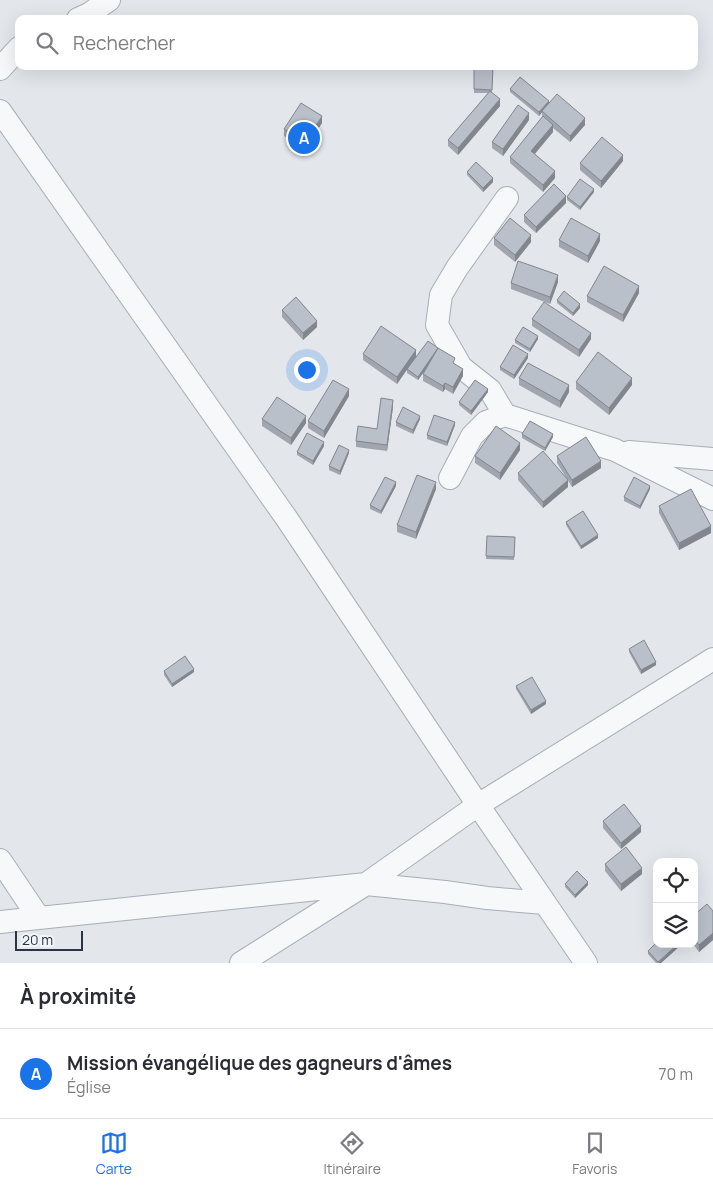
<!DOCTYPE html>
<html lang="fr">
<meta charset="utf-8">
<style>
:root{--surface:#fff;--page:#f2f2f3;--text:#2b2b33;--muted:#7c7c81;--line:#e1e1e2;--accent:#1a73e8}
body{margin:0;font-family:Manrope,sans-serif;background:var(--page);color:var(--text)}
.controls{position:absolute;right:15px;bottom:15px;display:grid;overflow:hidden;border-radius:10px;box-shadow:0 5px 20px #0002}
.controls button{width:45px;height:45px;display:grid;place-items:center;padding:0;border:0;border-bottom:1px solid var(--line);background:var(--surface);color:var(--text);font:25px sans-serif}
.scale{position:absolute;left:15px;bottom:12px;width:68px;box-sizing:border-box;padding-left:5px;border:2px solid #2a3445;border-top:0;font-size:14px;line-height:18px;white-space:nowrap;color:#2a3445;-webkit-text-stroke:4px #f3f6f9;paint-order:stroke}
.you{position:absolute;left:306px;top:369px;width:18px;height:18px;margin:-12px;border:4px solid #fff;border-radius:50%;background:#1a73e8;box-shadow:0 0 0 8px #1a73e833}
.badge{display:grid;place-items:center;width:32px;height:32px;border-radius:50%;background:var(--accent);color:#fff;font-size:16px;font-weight:700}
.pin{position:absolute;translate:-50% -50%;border:2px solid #fff;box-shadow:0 1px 5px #0006}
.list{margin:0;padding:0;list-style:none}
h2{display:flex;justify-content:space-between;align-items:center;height:65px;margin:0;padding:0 20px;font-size:21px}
h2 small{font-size:16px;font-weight:400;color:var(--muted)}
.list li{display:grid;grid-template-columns:32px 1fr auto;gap:15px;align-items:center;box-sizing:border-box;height:90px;padding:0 20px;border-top:1px solid var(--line)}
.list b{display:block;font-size:19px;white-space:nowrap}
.list p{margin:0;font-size:16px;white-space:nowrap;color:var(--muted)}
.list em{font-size:16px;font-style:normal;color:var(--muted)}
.icon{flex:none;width:28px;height:28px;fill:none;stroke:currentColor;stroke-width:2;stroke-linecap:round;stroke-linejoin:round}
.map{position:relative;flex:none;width:713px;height:963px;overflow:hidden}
.search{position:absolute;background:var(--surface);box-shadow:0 5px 20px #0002;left:15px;right:15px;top:15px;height:55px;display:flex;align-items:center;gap:12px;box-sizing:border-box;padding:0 18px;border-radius:10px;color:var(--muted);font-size:19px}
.sheet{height:155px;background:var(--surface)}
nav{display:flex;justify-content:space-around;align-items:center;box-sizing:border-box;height:70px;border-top:1px solid var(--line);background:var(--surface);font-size:14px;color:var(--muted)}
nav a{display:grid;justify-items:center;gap:2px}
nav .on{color:var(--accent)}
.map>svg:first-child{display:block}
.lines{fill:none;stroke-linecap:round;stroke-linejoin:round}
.minor-casing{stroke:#a8aeb7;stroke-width:24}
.minor{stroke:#f6f8fa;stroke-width:22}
.wall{fill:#a0a5ae}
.shaded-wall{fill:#82868d}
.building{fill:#bac0ca;stroke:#82868d}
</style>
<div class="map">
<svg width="713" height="963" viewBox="0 0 713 963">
<rect width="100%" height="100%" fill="#e3e7ec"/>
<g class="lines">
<g class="minor-casing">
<path id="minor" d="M 78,19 L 89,14 L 109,0
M 0,69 L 19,48
M 0,111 L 287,519 L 478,805 L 586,963
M 505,415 L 490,390 L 461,367 L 437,325 L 441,295 L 457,268 L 507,198
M 629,452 L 713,459
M 450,478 L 472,436 L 486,422 L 505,415 L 615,450 L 713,499
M 0,860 L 39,918
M 0,922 L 366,884 L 445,892 L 487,898 L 544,903
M 241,963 L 366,884 L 478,805 L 713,659"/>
</g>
<use href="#minor" class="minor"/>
</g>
<path class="wall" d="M 474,66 L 493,66 L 492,93 L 500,106 L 458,155 L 448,146 L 448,140 L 488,93 L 474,93 Z
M 510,89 L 549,103 L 585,125 L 570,142 L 553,128 L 553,132 L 535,154 L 555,178 L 543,192 L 510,163 L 510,157 L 542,118 L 542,112 L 539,116 L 510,92 Z
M 529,120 L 503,156 L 492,148 L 492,142 Z
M 322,123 L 305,149 L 284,136 L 284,129 Z
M 623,161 L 601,188 L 580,170 L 580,163 Z
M 467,172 L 493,182 L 483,192 L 467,175 Z
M 594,192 L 580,210 L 567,200 L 567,197 Z
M 566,203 L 536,233 L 524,222 L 524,215 Z
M 494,238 L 531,242 L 515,262 L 494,245 Z
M 559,240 L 600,241 L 588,263 L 559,247 Z
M 558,282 L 550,304 L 511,289 L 511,283 Z
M 639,293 L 623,322 L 587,302 L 587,296 Z
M 557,300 L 580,308 L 573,316 L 557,303 Z
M 282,310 L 317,327 L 303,340 L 282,317 Z
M 532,319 L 591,339 L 579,357 L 532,326 Z
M 538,339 L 530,352 L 515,343 L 515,340 Z
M 363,354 L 416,356 L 455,364 L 463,376 L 453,394 L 445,389 L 443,392 L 423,381 L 423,374 L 428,366 L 418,380 L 407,373 L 407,370 L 397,384 L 363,360 Z
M 528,358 L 514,379 L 500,370 L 500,367 Z
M 519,378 L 569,392 L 560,408 L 519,385 Z
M 576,382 L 632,385 L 609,415 L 576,389 Z
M 488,392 L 471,415 L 459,405 L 459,402 Z
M 349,396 L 324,438 L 308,428 L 308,421 Z
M 393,407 L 387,451 L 356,447 L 356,441 L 377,429 Z
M 262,419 L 306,423 L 291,445 L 262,426 Z
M 420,419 L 413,434 L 396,426 L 396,422 Z
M 455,425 L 447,446 L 427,439 L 427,435 Z
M 522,434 L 553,437 L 545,451 L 522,438 Z
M 324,446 L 313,465 L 297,455 L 297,452 Z
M 520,450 L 500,480 L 475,463 L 475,456 Z
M 349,453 L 340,475 L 329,470 L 329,466 Z
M 557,456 L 601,468 L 572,487 L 557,463 Z
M 518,473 L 568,487 L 543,508 L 518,480 Z
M 396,486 L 381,514 L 370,509 L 370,505 Z
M 436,489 L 416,539 L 397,532 L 397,525 Z
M 650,489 L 640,509 L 624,501 L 624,497 Z
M 659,506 L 711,533 L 679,550 L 659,513 Z
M 566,522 L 598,538 L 581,549 L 566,525 Z
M 487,536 L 515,537 L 514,560 L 486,559 Z
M 629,649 L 656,665 L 641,674 L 629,652 Z
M 164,671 L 194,672 L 172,687 L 164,675 Z
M 516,686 L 546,704 L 531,714 L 516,689 Z
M 603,821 L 641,832 L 621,849 L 603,828 Z
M 605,864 L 642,874 L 621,891 L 605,871 Z
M 565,884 L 588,885 L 575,898 L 565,887 Z
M 713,911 L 713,940 L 699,952 L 693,944 L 694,944 L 694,915 Z
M 681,944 L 681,945 L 661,963 L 656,963 L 648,954 L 648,951 Z"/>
<path class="shaded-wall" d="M 500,99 L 500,106 L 458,155 L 458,148 Z
M 549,101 L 549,104 L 539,116 L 539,112 Z
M 529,113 L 529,120 L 503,156 L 503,149 Z
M 322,116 L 322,123 L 305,149 L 305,143 Z
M 585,118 L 585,125 L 570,142 L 570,136 Z
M 553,125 L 553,132 L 531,158 L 531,151 Z
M 623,155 L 623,161 L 601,188 L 601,181 Z
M 555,171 L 555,178 L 543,192 L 543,185 Z
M 493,178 L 493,182 L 483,192 L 483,188 Z
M 594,189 L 594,192 L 580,210 L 580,207 Z
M 566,196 L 566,203 L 536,233 L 536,227 Z
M 600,234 L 600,241 L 588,263 L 588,256 Z
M 531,235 L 531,242 L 515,262 L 515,255 Z
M 558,275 L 558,282 L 550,304 L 550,297 Z
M 639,286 L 639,293 L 623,322 L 623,315 Z
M 580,304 L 580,308 L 573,316 L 573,313 Z
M 317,321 L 317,327 L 303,340 L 303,333 Z
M 591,333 L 591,339 L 579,357 L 579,350 Z
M 538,336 L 538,339 L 530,352 L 530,349 Z
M 438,348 L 438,352 L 418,380 L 418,377 Z
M 416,350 L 416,356 L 397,384 L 397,377 Z
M 528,354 L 528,358 L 514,379 L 514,375 Z
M 463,369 L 463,376 L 453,394 L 453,387 Z
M 632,378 L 632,385 L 609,415 L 609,408 Z
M 445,383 L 445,389 L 443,392 L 443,386 Z
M 569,385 L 569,392 L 560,408 L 560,401 Z
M 349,389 L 349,396 L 324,438 L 324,431 Z
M 488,389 L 488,392 L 471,415 L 471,411 Z
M 393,400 L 393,407 L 387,451 L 387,445 Z
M 306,416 L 306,423 L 291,445 L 291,438 Z
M 420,416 L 420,419 L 413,434 L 413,430 Z
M 455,422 L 455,425 L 447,446 L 447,442 Z
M 553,434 L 553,437 L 545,451 L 545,448 Z
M 324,442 L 324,446 L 313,465 L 313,461 Z
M 520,443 L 520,450 L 500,480 L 500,473 Z
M 349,450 L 349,453 L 340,475 L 340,471 Z
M 601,461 L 601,468 L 572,487 L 572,480 Z
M 568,480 L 568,487 L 543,508 L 543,502 Z
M 396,482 L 396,486 L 381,514 L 381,511 Z
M 436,482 L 436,489 L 416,539 L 416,532 Z
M 650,486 L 650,489 L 640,509 L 640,506 Z
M 711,526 L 711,533 L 679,550 L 679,543 Z
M 598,535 L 598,538 L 581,549 L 581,546 Z
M 656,662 L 656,665 L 641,674 L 641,670 Z
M 194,669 L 194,672 L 172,687 L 172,684 Z
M 546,701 L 546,704 L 531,714 L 531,710 Z
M 641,826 L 641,832 L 621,849 L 621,843 Z
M 642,868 L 642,874 L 621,891 L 621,884 Z
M 588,882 L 588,885 L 575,898 L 575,895 Z
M 713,933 L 713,940 L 699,952 L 699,945 Z
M 678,944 L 681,944 L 681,945 L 661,963 L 658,963 Z"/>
<path class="building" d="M 474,66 L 493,66 L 492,90 L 474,89 Z
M 520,77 L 549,101 L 539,112 L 510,89 Z
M 490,91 L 500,99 L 458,148 L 448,140 Z
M 557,94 L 585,118 L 570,136 L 542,111 Z
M 301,103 L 322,116 L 305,143 L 284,129 Z
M 518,105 L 529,113 L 503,149 L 492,142 Z
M 543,116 L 553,125 L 531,151 L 555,171 L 543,185 L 510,157 Z
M 602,137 L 623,155 L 601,181 L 580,163 Z
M 476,162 L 493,178 L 483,188 L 467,172 Z
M 580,179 L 594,189 L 580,207 L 567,197 Z
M 554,184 L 566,196 L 536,227 L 524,215 Z
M 510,218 L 531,235 L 515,255 L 494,238 Z
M 571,218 L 600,234 L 588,256 L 559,240 Z
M 518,261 L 558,275 L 550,297 L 511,283 Z
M 604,266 L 639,286 L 623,315 L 587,296 Z
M 564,291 L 580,304 L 573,313 L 557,300 Z
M 296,297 L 317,321 L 303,333 L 282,310 Z
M 544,302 L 591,333 L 579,350 L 532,319 Z
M 381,326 L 416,350 L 397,377 L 363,354 Z
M 523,327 L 538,336 L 530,349 L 515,340 Z
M 428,341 L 438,348 L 418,377 L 407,369 Z
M 513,345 L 528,354 L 514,375 L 500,367 Z
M 438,348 L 455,358 L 453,363 L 463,369 L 453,387 L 445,383 L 443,386 L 423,374 Z
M 598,352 L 632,378 L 609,408 L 576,382 Z
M 528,363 L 569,385 L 560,401 L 519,378 Z
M 333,380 L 349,389 L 324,431 L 308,421 Z
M 475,380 L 488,389 L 471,411 L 459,402 Z
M 277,397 L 306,416 L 291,438 L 262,419 Z
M 381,398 L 393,400 L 387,445 L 356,441 L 358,426 L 377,429 Z
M 403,407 L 420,416 L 413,430 L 396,422 Z
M 434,415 L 455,422 L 447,442 L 427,435 Z
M 530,421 L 553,434 L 545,448 L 522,434 Z
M 496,426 L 520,443 L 500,473 L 475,456 Z
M 307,433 L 324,442 L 313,461 L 297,452 Z
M 586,437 L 601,461 L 572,480 L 557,456 Z
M 339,445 L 349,450 L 340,471 L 329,466 Z
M 543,451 L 568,480 L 543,502 L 518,473 Z
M 417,475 L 436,482 L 416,532 L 397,525 Z
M 385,477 L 396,482 L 381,511 L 370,505 Z
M 634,477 L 650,486 L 640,506 L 624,497 Z
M 691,489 L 711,526 L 679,543 L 659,506 Z
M 583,511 L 598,535 L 581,546 L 566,522 Z
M 487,536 L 515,537 L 514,557 L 486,556 Z
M 644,640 L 656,662 L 641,670 L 629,649 Z
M 185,656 L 194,669 L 172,684 L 164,671 Z
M 532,677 L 546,701 L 531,710 L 516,686 Z
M 624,804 L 641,826 L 621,843 L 603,821 Z
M 626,847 L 642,868 L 621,884 L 605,864 Z
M 577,871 L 588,882 L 575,895 L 565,884 Z
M 707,904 L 713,911 L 713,933 L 699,945 L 694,939 L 694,915 Z
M 657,942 L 657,944 L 678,944 L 658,962 L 648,951 Z"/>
</svg>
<div class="controls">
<button><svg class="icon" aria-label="locate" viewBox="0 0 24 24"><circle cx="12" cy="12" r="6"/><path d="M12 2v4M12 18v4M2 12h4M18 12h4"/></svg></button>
<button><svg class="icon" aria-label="layers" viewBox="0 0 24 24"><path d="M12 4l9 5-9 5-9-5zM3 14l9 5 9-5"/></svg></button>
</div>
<div class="scale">20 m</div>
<div class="you"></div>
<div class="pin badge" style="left:304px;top:138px">A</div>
<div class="search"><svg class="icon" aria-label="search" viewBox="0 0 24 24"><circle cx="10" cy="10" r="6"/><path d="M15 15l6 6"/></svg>Rechercher</div>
</div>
<section class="sheet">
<h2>À proximité<small></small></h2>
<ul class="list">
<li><span class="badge">A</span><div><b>Mission évangélique des gagneurs d'âmes</b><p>Église</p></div><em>70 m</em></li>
</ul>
</section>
<nav>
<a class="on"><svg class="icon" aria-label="map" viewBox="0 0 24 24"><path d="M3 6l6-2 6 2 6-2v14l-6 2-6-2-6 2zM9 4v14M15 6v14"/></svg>Carte</a>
<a><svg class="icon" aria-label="directions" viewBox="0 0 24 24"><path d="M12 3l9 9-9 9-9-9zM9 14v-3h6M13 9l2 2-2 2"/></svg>Itinéraire</a>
<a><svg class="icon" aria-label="saved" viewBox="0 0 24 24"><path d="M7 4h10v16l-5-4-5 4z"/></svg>Favoris</a>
</nav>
